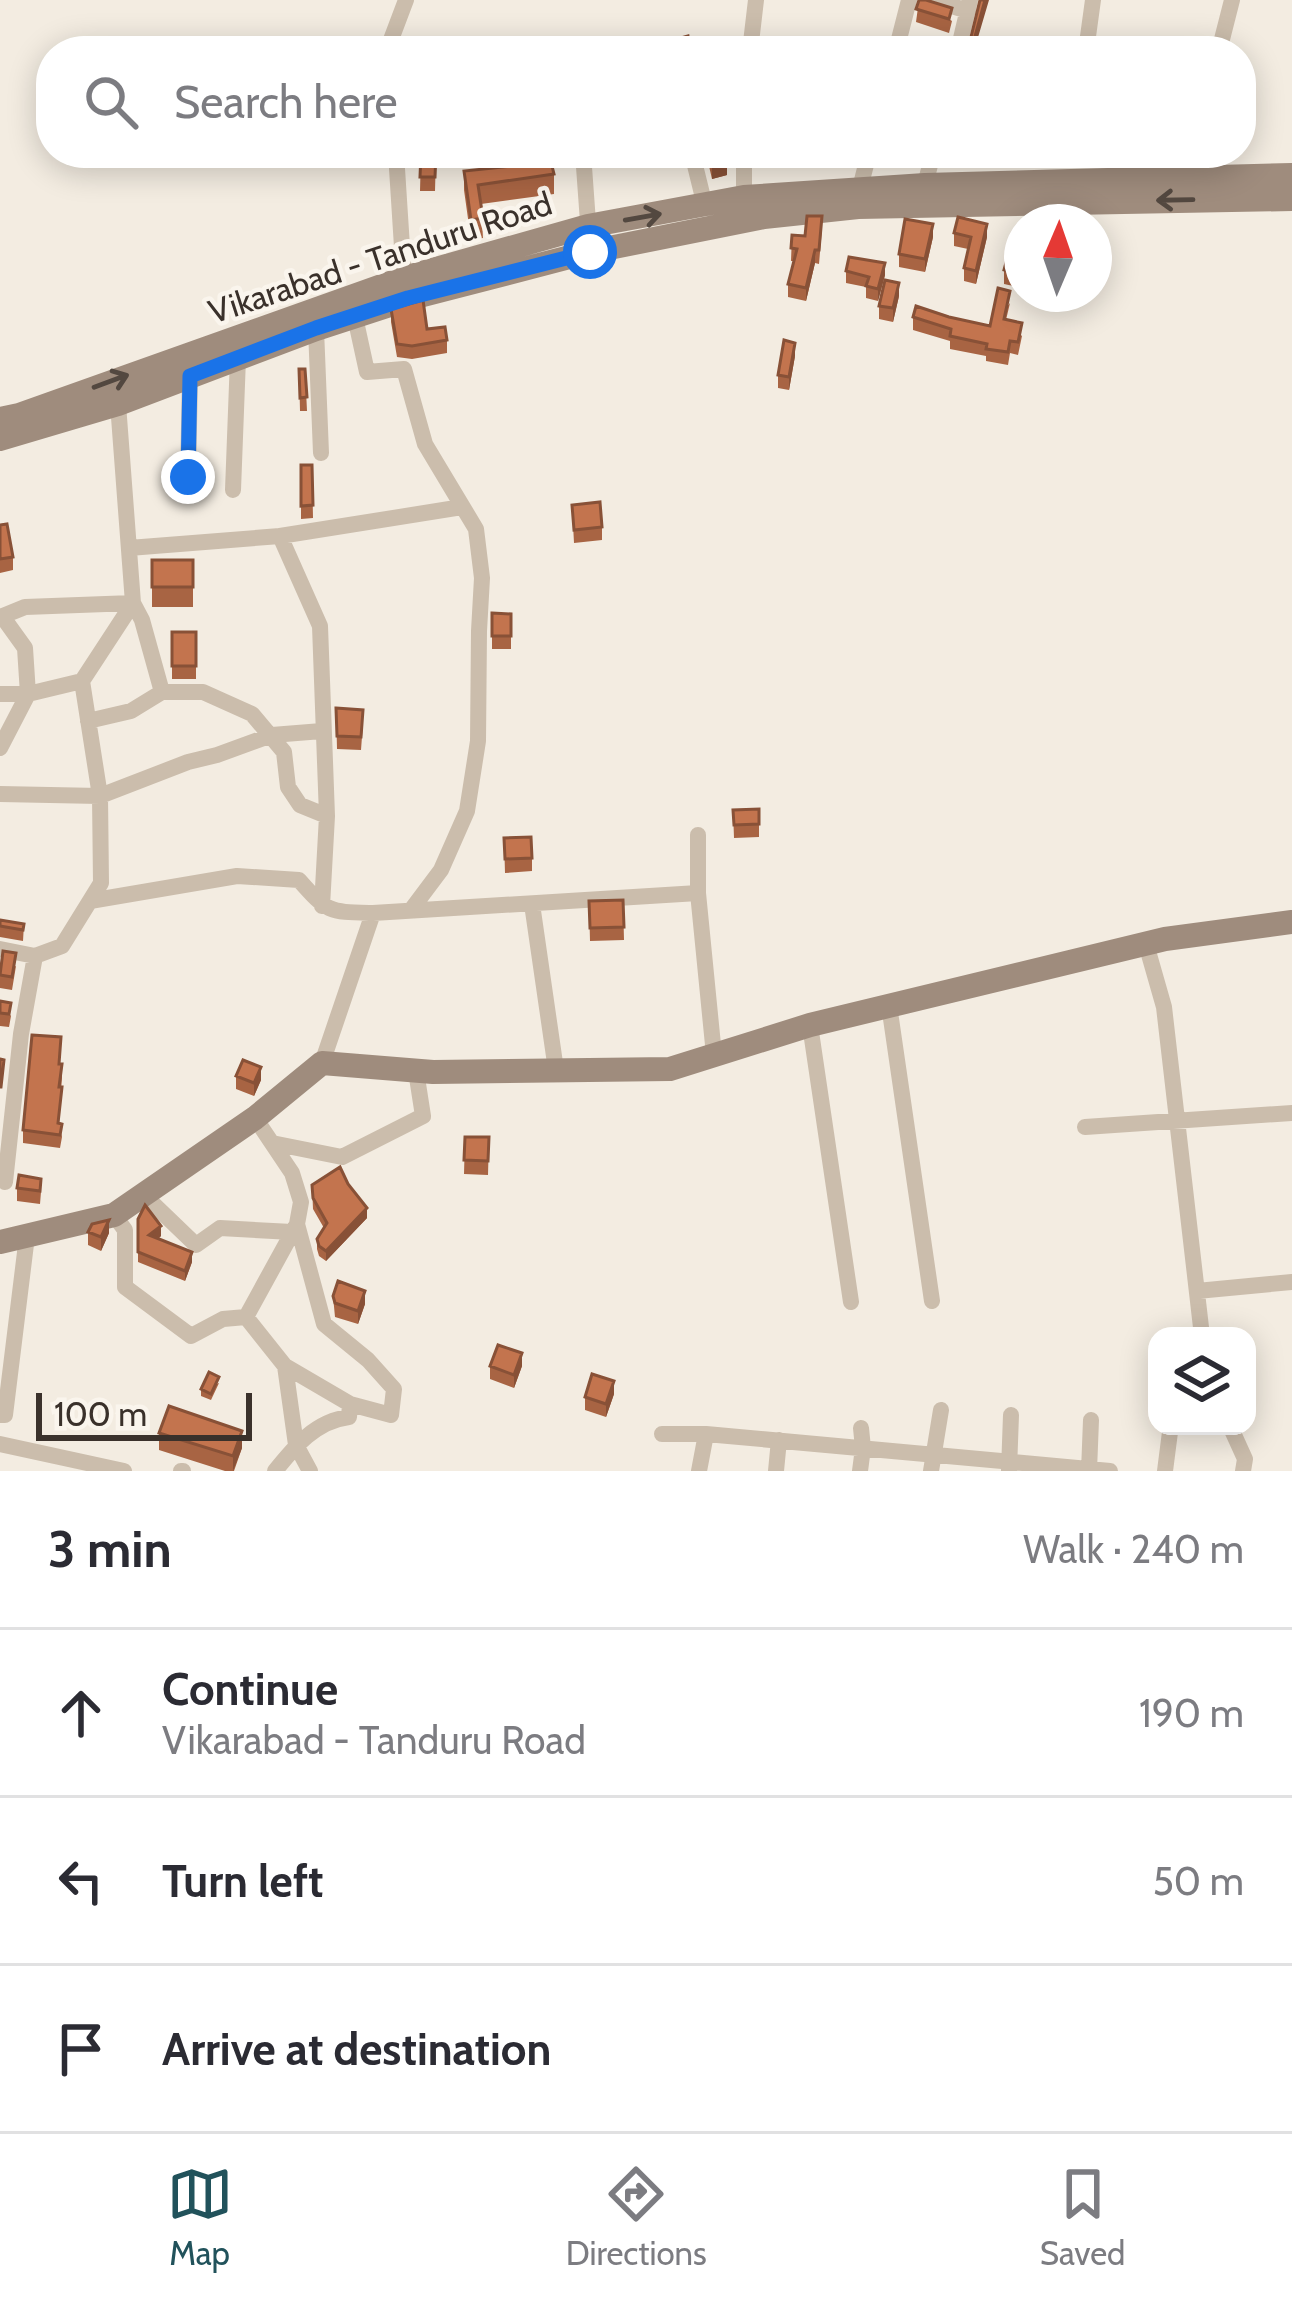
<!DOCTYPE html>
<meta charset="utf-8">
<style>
:root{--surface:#fff;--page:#f7f7f7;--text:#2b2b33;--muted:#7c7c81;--line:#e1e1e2;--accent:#21525b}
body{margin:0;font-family:Cabin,sans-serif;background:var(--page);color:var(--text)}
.controls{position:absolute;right:36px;bottom:36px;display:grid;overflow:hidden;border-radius:24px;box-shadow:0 6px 30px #0003}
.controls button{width:108px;height:108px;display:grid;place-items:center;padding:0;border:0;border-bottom:3px solid var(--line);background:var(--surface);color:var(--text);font:60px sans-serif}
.compass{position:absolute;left:1004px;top:204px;width:108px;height:108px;border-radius:50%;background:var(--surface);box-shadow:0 6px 30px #0003;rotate:2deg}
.scale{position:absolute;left:36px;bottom:30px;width:216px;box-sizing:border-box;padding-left:12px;border:6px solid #3a312b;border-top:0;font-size:33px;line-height:42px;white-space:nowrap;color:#3a312b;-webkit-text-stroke:9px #faf5ed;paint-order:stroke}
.stop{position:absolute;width:36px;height:36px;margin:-27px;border:9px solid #1a73e8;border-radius:50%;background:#fff}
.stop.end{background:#1a73e8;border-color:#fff;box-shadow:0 3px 12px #0008}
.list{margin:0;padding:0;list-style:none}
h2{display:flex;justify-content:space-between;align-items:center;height:156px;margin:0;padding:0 48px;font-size:51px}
h2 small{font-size:39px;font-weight:400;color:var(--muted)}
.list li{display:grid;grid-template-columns:78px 1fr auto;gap:36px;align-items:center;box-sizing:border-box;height:168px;padding:0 48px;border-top:3px solid var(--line)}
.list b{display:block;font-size:45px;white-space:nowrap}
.list p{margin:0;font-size:39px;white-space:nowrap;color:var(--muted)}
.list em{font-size:39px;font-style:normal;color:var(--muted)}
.icon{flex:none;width:66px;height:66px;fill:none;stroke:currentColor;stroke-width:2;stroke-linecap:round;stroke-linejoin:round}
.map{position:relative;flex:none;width:1292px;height:1471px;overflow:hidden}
.search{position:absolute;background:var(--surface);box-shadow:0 6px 30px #0003;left:36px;right:36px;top:36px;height:132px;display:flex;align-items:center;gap:30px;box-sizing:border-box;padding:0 42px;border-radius:48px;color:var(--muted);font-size:45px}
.sheet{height:660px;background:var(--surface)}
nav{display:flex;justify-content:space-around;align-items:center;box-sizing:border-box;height:168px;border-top:3px solid var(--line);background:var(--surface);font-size:33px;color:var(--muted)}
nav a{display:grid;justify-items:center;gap:6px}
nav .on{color:var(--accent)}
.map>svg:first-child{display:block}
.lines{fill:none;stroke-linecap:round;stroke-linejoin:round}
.street{stroke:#cbbdac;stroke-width:16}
.secondary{stroke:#9f8c7d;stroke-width:24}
.wall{fill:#a86443}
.shaded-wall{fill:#885137}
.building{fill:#c3744e;stroke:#885137;stroke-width:3}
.oneway{stroke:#534840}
.route{stroke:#1a73e8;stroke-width:15}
.labels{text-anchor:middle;stroke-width:9;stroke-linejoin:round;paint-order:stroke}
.street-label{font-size:33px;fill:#3a312b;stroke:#faf5ed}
</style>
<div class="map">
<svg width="1292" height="1471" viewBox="0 0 1292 1471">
<rect width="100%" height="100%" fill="#f3ece1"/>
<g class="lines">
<path class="street" d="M 933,0 L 968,11
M 668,48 L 669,51
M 389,51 L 389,45 L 406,0
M 750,51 L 756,0
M 896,51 L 909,0
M 958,51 L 970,0
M 1086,51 L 1093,0
M 1219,51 L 1232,0
M 396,153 L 404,278
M 583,153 L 589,236
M 692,153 L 705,206
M 744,153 L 744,197
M 1185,177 L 1191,153
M 925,185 L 933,153
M 860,188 L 869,153
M 355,317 L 367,372 L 404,369 L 425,444 L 476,529 L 482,578 L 479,631 L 478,741 L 467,811 L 441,870 L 411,910
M 316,329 L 321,453
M 188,477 L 190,376
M 233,490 L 238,358
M 129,548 L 280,536
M 0,617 L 25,607 L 133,603 L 118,404
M 162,692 L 142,620 L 133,603 L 82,681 L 100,796 L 188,762 L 217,755 L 272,735 L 322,731
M 0,694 L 28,694 L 25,648 L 2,616
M 88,721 L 131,711 L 162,692 L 203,692 L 252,714 L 284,752 L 288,787 L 300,805 L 327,816
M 0,748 L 28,694 L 82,681
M 0,794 L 100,796 L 101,883 L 62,946 L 35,956
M 698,893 L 714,1055
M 90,901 L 237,876 L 299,880 C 328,913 329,912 373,913 L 698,893 L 698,835
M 532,904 L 556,1070
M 322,906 L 327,816 L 320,626 L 280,536 L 462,507
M 1146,944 L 1164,1007 L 1202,1336
M 0,949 L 35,956 L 21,1034 L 5,1182
M 889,1005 L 932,1301
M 810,1025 L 851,1302
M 322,1063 L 373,913
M 1085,1127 L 1292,1113
M 272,1143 L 342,1157 L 423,1116 L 416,1071
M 144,1195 L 196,1245 L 220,1228 L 292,1232
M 114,1215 L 125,1230 L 125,1287 L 191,1336 L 223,1319 L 246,1317 L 297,1224 L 301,1202 L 292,1173 L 255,1118
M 1197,1291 L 1292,1282
M 246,1317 L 285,1366 L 296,1445 L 310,1471
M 285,1366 L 350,1404 L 391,1415 L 394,1389 L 368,1360 L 324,1324 L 297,1224
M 0,1415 L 5,1415 L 27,1236
M 1230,1426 L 1245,1459 L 1243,1471
M 662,1434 L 706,1434
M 0,1444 L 124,1471
M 1009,1470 L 1011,1415
M 181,1471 L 183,1471
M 275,1471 C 295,1446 316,1421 349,1417 L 350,1404
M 699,1471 L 706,1434 L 1110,1471
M 776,1471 L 779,1440
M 860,1471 L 863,1448 L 861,1428
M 931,1471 L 941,1410
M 1089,1471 L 1091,1420
M 1165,1471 L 1170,1432"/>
<path class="secondary" d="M 0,419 L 19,415 L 404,278 L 588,226 L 744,197 L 925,185 L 1292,175
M 0,439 L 118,404 L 316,329 L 408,299 L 589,252 L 764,217 L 858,207 L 1292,199
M 0,1242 L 114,1215 L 255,1118 L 322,1063 L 433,1072 L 670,1069 L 810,1025 L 1165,939 L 1292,922"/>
</g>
<path class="wall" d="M 919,0 L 952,21 L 949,33 L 916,22 Z
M 421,153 L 436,153 L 435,191 L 420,191 Z
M 706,153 L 725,153 L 727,175 L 712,179 Z
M 881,153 L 914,153 L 913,161 Z
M 464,171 L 554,174 L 554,194 L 481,204 L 483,238 L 471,240 L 464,190 Z
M 822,229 L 819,264 L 815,263 L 806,301 L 788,297 L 788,284 L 794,261 L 791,261 L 792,235 L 805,236 Z
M 954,233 L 987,237 L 976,284 L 964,281 L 964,268 L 968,249 L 954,246 Z
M 933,237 L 925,272 L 899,267 L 899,254 Z
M 1022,251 L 1022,288 L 1004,284 L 1004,270 Z
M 846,271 L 885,275 L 878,301 L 866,298 L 866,287 L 846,283 Z
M 899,296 L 893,322 L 879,319 L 879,306 Z
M 1010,303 L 1006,320 L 1022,336 L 1018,355 L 1010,353 L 1008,365 L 986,361 L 986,356 L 950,349 L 950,341 L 913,330 L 913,317 L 949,317 L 990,326 Z
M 391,309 L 447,340 L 447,353 L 412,359 L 397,357 L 391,322 Z
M 795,356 L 789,390 L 778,388 L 778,375 Z
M 299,369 L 305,369 L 307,411 L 300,411 Z
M 301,465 L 312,465 L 313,518 L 301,519 Z
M 572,505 L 602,527 L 602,540 L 574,543 Z
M 0,525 L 13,557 L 13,570 L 0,573 Z
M 152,560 L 193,560 L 193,607 L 152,607 Z
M 492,613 L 511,614 L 511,649 L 492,649 Z
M 172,632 L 196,632 L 196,679 L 172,679 Z
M 336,708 L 363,723 L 361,750 L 337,749 Z
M 759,809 L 759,837 L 734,838 L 733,810 Z
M 504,838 L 532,858 L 532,871 L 505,873 Z
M 623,900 L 624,940 L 590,941 L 589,901 Z
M 0,920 L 24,924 L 23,941 L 0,937 Z
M 16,966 L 12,990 L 0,988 L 0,973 Z
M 0,1001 L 11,1016 L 9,1027 L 0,1026 Z
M 60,1064 L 62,1077 L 59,1123 L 62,1137 L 60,1148 L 23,1143 L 23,1130 Z
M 236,1076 L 261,1080 L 254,1096 L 236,1089 Z
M 465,1137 L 489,1137 L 488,1175 L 464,1174 Z
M 312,1185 L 367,1218 L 326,1261 L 319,1256 L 317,1249 L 317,1239 L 324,1228 L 313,1209 Z
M 17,1188 L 41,1192 L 40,1204 L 17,1201 Z
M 138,1219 L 161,1236 L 158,1239 L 192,1262 L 185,1281 L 138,1262 Z
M 88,1232 L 109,1233 L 101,1251 L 88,1245 Z
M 333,1296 L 365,1304 L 358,1324 L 335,1317 Z
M 490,1366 L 522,1366 L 514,1388 L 490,1379 Z
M 219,1383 L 211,1400 L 201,1396 L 201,1389 Z
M 614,1394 L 606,1417 L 585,1410 L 585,1397 Z
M 159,1433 L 242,1448 L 234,1471 L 225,1471 L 159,1450 Z"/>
<path class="shaded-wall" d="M 985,0 L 989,0 L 974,51 L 971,51 Z
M 727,162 L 727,175 L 712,179 L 712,166 Z
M 933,224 L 933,237 L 925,272 L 925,259 Z
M 987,224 L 987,237 L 976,284 L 976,271 Z
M 815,250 L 815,263 L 806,301 L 806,288 Z
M 885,263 L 885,275 L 878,301 L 878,289 Z
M 899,283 L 899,296 L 893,322 L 893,308 Z
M 795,343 L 795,356 L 789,390 L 789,377 Z
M 261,1067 L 261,1080 L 254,1096 L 254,1083 Z
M 367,1208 L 367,1218 L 326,1261 L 326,1251 Z
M 109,1220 L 109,1233 L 101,1251 L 101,1237 Z
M 161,1226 L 161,1236 L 149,1245 L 149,1235 Z
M 192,1252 L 192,1262 L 185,1281 L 185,1271 Z
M 365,1291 L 365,1304 L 358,1324 L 358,1311 Z
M 522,1353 L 522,1366 L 514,1388 L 514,1375 Z
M 614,1381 L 614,1394 L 606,1417 L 606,1404 Z
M 242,1431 L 242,1448 L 233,1471 L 233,1456 Z"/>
<path class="building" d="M 919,0 L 926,0 L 952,8 L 949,19 L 916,9 Z
M 980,0 L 985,0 L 971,51 L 958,51 L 966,47 L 970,41 Z
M 688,36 L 689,42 L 705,38 L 708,51 L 675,51 L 679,47 L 681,38 Z
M 832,41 L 844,42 L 843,51 L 831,51 Z
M 421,153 L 436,153 L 435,177 L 420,177 Z
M 709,153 L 725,153 L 727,162 L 712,166 Z
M 551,162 L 554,174 L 478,185 L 483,218 L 471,220 L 464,171 Z
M 807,216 L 822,216 L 819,250 L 815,250 L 806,288 L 788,284 L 797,249 L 791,248 L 792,235 L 805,236 Z
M 958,217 L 987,224 L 976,271 L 964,268 L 971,237 L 954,233 Z
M 905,219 L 933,224 L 925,259 L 899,254 Z
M 1010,248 L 1022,251 L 1022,274 L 1004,270 Z
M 849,257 L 885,263 L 878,289 L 866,286 L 869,277 L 846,271 Z
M 885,280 L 899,283 L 893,308 L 879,306 Z
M 998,288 L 1010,291 L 1004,319 L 1022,323 L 1018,342 L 1010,341 L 1008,352 L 986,349 L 987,344 L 950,336 L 951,329 L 913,317 L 916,306 L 949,317 L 990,326 Z
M 423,300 L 427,329 L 445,327 L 447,340 L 412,346 L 397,344 L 391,309 Z
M 784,340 L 795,343 L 789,377 L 778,375 Z
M 299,369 L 305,369 L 307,397 L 300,398 Z
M 301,465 L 312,465 L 313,505 L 301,506 Z
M 600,502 L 602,527 L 574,530 L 572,505 Z
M 7,524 L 13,557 L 0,559 L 0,525 Z
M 152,560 L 193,560 L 193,587 L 152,587 Z
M 492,613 L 511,614 L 511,636 L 492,636 Z
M 172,632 L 196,632 L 196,666 L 172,666 Z
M 336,708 L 363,710 L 361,737 L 337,736 Z
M 759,809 L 759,824 L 734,825 L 733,810 Z
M 531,837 L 532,858 L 505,859 L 504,838 Z
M 623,900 L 624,927 L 590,928 L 589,901 Z
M 0,920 L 24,924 L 23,930 L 0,926 Z
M 3,951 L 16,953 L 12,977 L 0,975 Z
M 0,1001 L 11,1003 L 9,1014 L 0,1013 Z
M 32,1035 L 61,1037 L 59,1064 L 62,1064 L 59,1087 L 62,1087 L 58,1123 L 62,1124 L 60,1135 L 23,1130 Z
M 0,1059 L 4,1060 L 1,1087 L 0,1087 Z
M 243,1060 L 261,1067 L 254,1083 L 236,1076 Z
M 465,1137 L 489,1137 L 488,1161 L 464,1160 Z
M 340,1167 L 348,1184 L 367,1208 L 326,1251 L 319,1246 L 317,1239 L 327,1223 L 313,1198 L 312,1185 Z
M 19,1175 L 41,1179 L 40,1191 L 17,1188 Z
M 145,1205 L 161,1226 L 149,1235 L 192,1252 L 185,1271 L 138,1252 L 138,1219 Z
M 109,1220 L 101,1237 L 88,1232 L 92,1224 Z
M 338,1281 L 365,1291 L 358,1311 L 335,1303 L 333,1296 Z
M 498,1345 L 522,1353 L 514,1375 L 490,1366 Z
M 209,1372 L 219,1377 L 211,1394 L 201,1389 Z
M 592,1374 L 614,1381 L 606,1404 L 585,1397 Z
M 169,1406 L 242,1431 L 233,1456 L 159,1433 Z"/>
<defs><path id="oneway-shaft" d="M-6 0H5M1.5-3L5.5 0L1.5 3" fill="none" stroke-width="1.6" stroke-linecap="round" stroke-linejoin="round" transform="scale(3)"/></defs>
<g class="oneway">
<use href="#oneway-shaft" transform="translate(1175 200) rotate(179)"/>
<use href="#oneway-shaft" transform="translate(643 217) rotate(-10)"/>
<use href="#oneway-shaft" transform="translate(111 381) rotate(-20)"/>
</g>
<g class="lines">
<path class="route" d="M 188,477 L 190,376 L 316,328 L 408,298 L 590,252"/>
</g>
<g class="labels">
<g class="street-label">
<text transform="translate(380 257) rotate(-18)" y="12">Vikarabad - Tanduru Road</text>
</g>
</g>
</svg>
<div class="controls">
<button><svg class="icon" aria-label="layers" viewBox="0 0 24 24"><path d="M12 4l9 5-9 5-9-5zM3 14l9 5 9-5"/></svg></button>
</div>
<svg class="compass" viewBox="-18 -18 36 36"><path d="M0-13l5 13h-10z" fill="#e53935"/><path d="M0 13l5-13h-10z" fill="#7c7c81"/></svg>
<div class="scale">100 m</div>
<div class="stop" style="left:590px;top:252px"></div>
<div class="stop end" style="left:188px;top:477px"></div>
<div class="search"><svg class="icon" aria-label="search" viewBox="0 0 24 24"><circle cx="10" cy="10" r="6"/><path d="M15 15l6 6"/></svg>Search here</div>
</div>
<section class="sheet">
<h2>3 min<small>Walk · 240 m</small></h2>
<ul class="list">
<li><svg class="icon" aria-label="ahead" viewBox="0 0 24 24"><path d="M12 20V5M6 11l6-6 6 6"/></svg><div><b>Continue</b><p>Vikarabad - Tanduru Road</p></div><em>190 m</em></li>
<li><svg class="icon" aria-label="left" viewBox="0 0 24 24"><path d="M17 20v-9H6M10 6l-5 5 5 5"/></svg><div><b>Turn left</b></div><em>50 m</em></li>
<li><svg class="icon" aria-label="arrive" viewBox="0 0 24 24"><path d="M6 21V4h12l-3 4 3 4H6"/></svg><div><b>Arrive at destination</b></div></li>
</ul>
</section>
<nav>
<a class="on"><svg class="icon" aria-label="map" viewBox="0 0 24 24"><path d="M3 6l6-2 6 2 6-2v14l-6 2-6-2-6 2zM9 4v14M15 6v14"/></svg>Map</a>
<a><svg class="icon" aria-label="directions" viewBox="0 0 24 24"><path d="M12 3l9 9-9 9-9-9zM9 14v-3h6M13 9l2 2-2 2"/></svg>Directions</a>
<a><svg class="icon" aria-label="saved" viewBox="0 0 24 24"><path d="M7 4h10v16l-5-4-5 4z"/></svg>Saved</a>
</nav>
